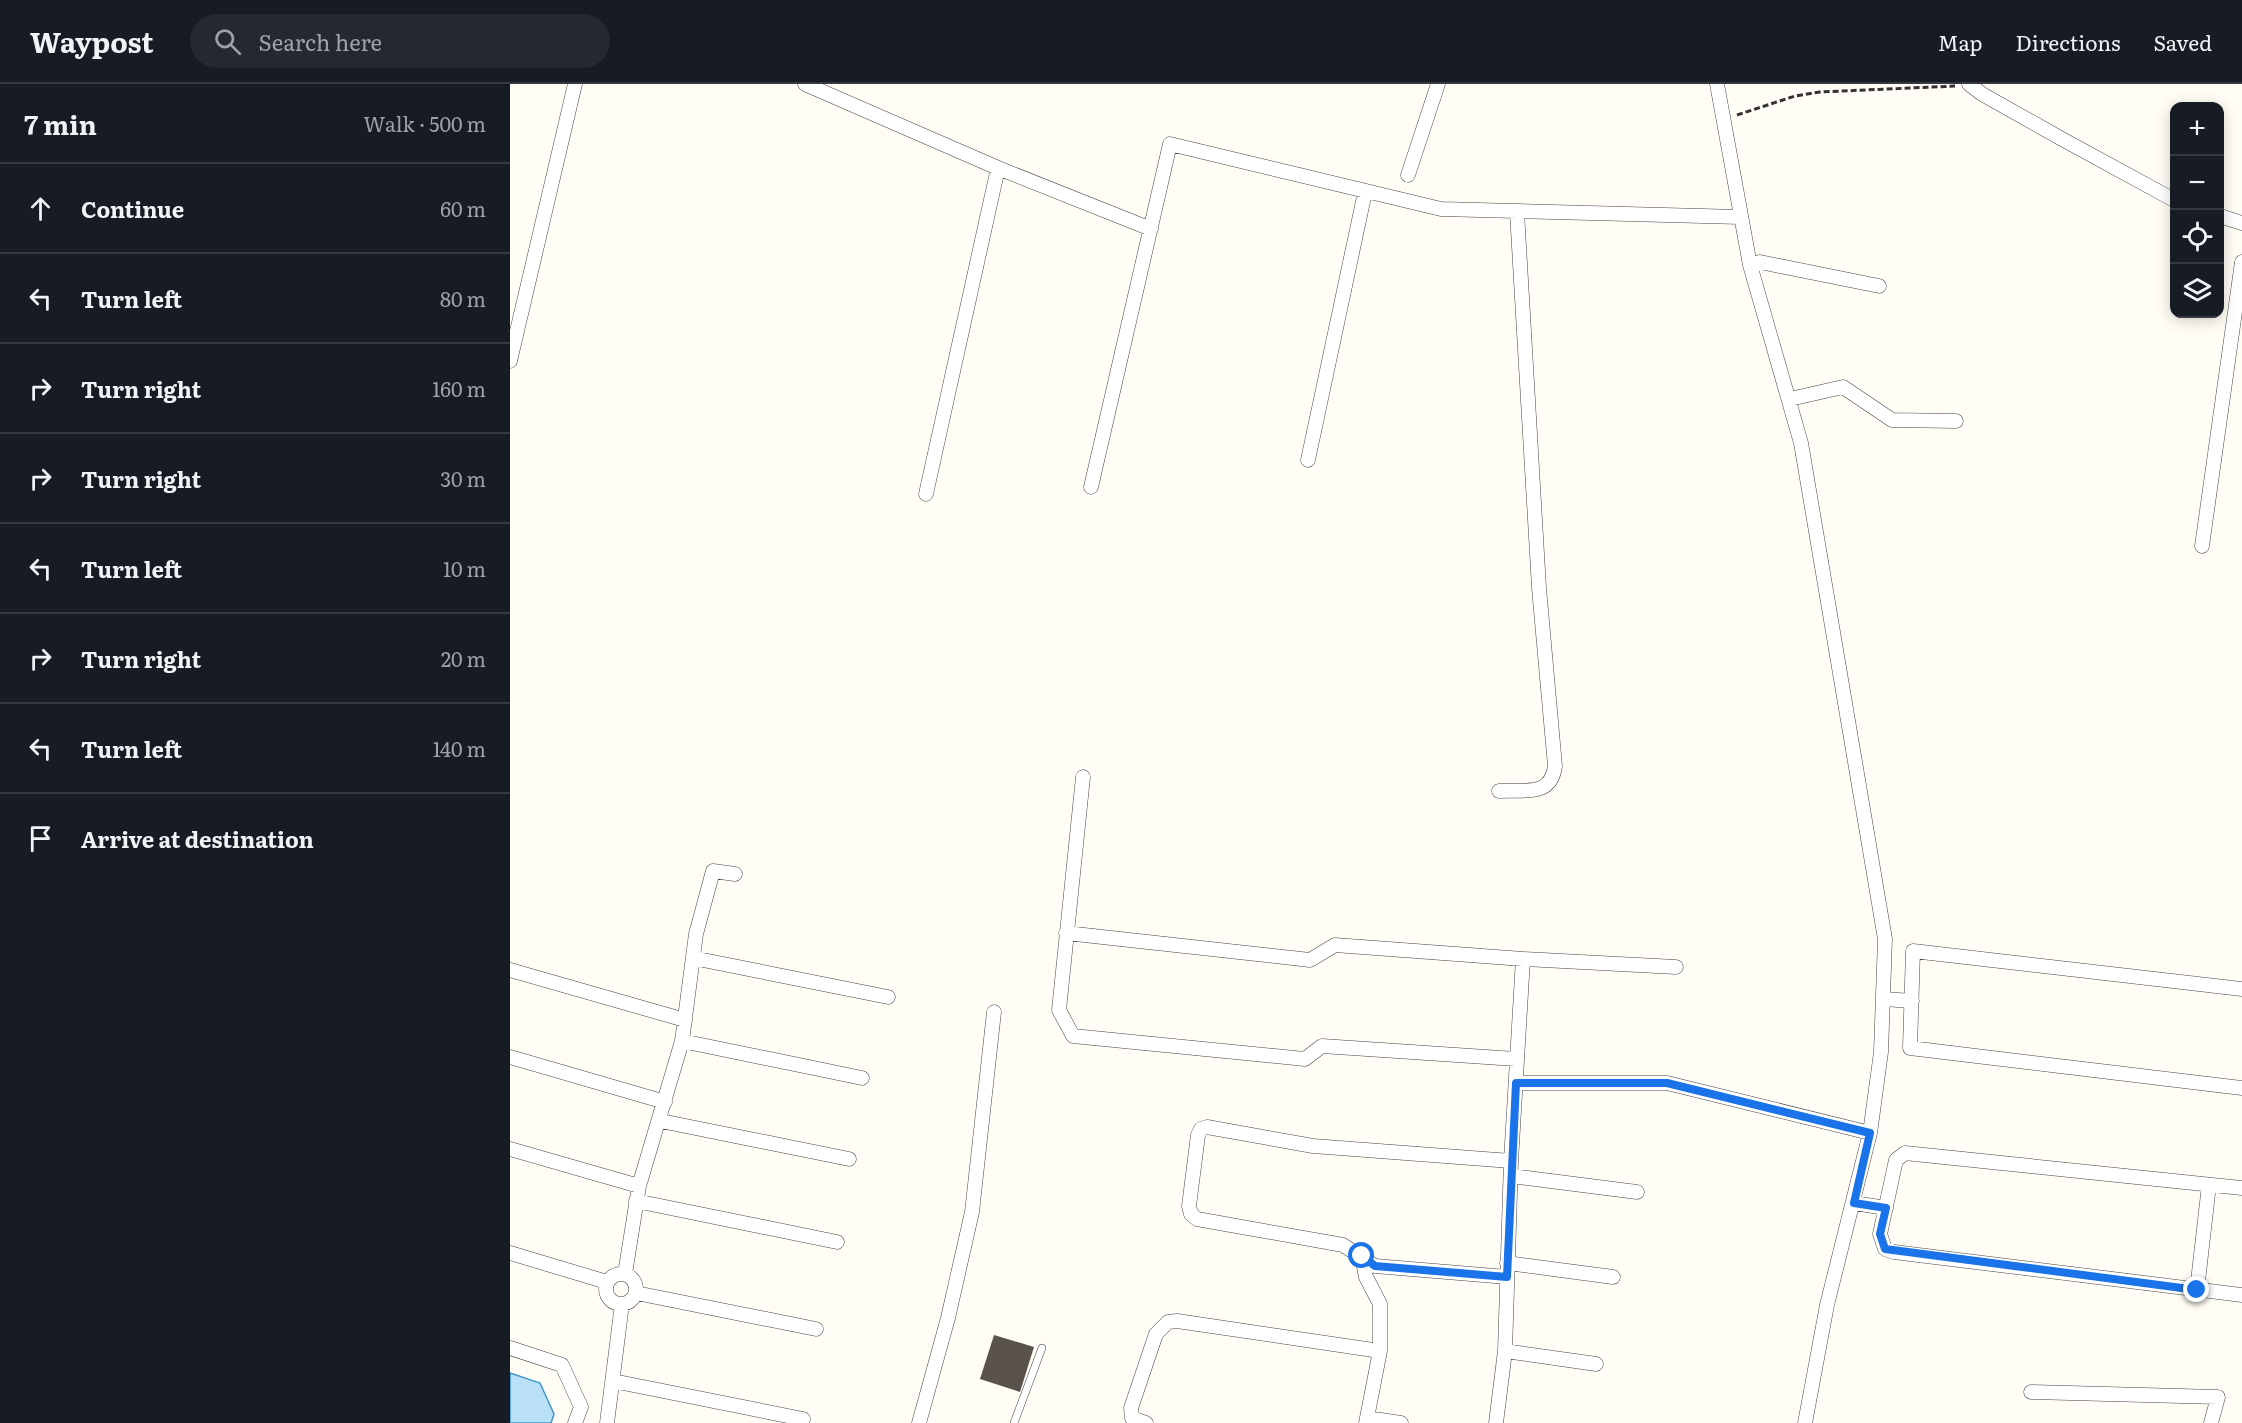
<!DOCTYPE html>
<meta charset="utf-8">
<style>
:root{--surface:#171b24;--page:#242831;--text:#f1f3f6;--muted:#9ea1a6;--line:#363941}
body{margin:0;font-family:Literata,serif;background:var(--page);color:var(--text)}
.controls{position:absolute;right:18px;top:18px;display:grid;overflow:hidden;border-radius:12px;box-shadow:0 3px 15px #0003}
.controls button{width:54px;height:54px;display:grid;place-items:center;padding:0;border:0;border-bottom:2px solid var(--line);background:var(--surface);color:var(--text);font:30px sans-serif}
.stop{position:absolute;width:18px;height:18px;margin:-14px;border:4px solid #1a73e8;border-radius:50%;background:#fff}
.stop.end{background:#1a73e8;border-color:#fff;box-shadow:0 2px 6px #0008}
.list{margin:0;padding:0;list-style:none}
h2{display:flex;justify-content:space-between;align-items:center;height:78px;margin:0;padding:0 24px;font-size:26px}
h2 small{font-size:20px;font-weight:400;color:var(--muted)}
.list li{display:grid;grid-template-columns:39px 1fr auto;gap:18px;align-items:center;box-sizing:border-box;height:90px;padding:0 24px;border-top:2px solid var(--line)}
.list b{display:block;font-size:22px;white-space:nowrap}
.list em{font-size:20px;font-style:normal;color:var(--muted)}
.icon{flex:none;width:33px;height:33px;fill:none;stroke:currentColor;stroke-width:2;stroke-linecap:round;stroke-linejoin:round}
.map{position:relative;flex:none;width:1732px;height:1339px;overflow:hidden}
header{display:flex;align-items:center;gap:36px;box-sizing:border-box;height:84px;padding:0 30px;background:var(--surface);border-bottom:2px solid var(--line)}
header strong{font-size:28px}
nav{display:flex;gap:33px;margin-inline-start:auto;font-size:21px}
.search{width:420px;height:54px;background:var(--page);display:flex;align-items:center;gap:15px;box-sizing:border-box;padding:0 21px;border-radius:33px;color:var(--muted);font-size:22px}
main{display:flex}
aside{flex:1;background:var(--surface)}
.map>svg:first-child{display:block}
.water{fill:#b9e0f7;stroke:#3f96cf;stroke-width:1.5}
.building{fill:#5a524d}
.lines{fill:none;stroke-linecap:round;stroke-linejoin:round}
.service-casing{stroke:#444;stroke-width:8}
.minor-casing{stroke:#444;stroke-width:15}
.path{stroke:#333;stroke-width:3;stroke-dasharray:6 3;stroke-linecap:butt}
.service{stroke:#fff;stroke-width:7}
.minor{stroke:#fff;stroke-width:14}
.route{stroke:#1a73e8;stroke-width:8}
</style>
<header>
<strong>Waypost</strong>
<div class="search"><svg class="icon" aria-label="search" viewBox="0 0 24 24"><circle cx="10" cy="10" r="6"/><path d="M15 15l6 6"/></svg>Search here</div>
<nav><a>Map</a><a>Directions</a><a>Saved</a></nav>
</header>
<main>
<aside>
<h2>7 min<small>Walk · 500 m</small></h2>
<ul class="list">
<li><svg class="icon" aria-label="ahead" viewBox="0 0 24 24"><path d="M12 20V5M6 11l6-6 6 6"/></svg><div><b>Continue</b></div><em>60 m</em></li>
<li><svg class="icon" aria-label="left" viewBox="0 0 24 24"><path d="M17 20v-9H6M10 6l-5 5 5 5"/></svg><div><b>Turn left</b></div><em>80 m</em></li>
<li><svg class="icon" aria-label="right" viewBox="0 0 24 24"><path d="M7 20v-9h11M14 6l5 5-5 5"/></svg><div><b>Turn right</b></div><em>160 m</em></li>
<li><svg class="icon" aria-label="right" viewBox="0 0 24 24"><path d="M7 20v-9h11M14 6l5 5-5 5"/></svg><div><b>Turn right</b></div><em>30 m</em></li>
<li><svg class="icon" aria-label="left" viewBox="0 0 24 24"><path d="M17 20v-9H6M10 6l-5 5 5 5"/></svg><div><b>Turn left</b></div><em>10 m</em></li>
<li><svg class="icon" aria-label="right" viewBox="0 0 24 24"><path d="M7 20v-9h11M14 6l5 5-5 5"/></svg><div><b>Turn right</b></div><em>20 m</em></li>
<li><svg class="icon" aria-label="left" viewBox="0 0 24 24"><path d="M17 20v-9H6M10 6l-5 5 5 5"/></svg><div><b>Turn left</b></div><em>140 m</em></li>
<li><svg class="icon" aria-label="arrive" viewBox="0 0 24 24"><path d="M6 21V4h12l-3 4 3 4H6"/></svg><div><b>Arrive at destination</b></div></li>
</ul>
</aside>
<div class="map">
<svg width="1732" height="1339" viewBox="0 0 1732 1339">
<rect width="100%" height="100%" fill="#fffdf5"/>
<path class="water" d="M 0,1289 L 30,1299 L 44,1330 L 41,1339 L 0,1339 Z"/>
<path class="building" d="M 484,1251 L 524,1263 L 510,1308 L 470,1295 Z"/>
<g class="lines">
<g class="service-casing">
<path id="service" d="M 504,1339 L 532,1264"/>
</g>
<g class="minor-casing">
<path id="minor" d="M 295,0 L 488,84 L 641,145
M 1207,0 L 1240,181 L 1291,359 L 1375,855 L 1371,968 L 1360,1049 L 1317,1221 L 1295,1339
M 1459,0 L 1472,10 L 1552,55 L 1664,116
M 898,91 L 928,0
M 1710,132 L 1732,139
M 1240,181 L 1250,178 L 1369,202
M 0,277 L 65,0
M 1280,315 L 1333,303 L 1382,336 L 1446,337
M 798,376 L 855,108
M 581,403 L 660,60 L 931,125 L 1230,133
M 416,410 L 488,84
M 1692,462 L 1732,178
M 573,693 L 549,926 L 563,952 L 795,975 L 812,962 L 1006,975
M 989,707 C 1014,705 1041,714 1045,682 L 1029,504 L 1007,128
M 556,849 L 800,876 L 825,861 L 1013,875 L 1166,883
M 183,874 L 378,913
M 0,886 L 175,936
M 1732,905 L 1403,867 L 1400,964 L 1732,1004
M 1374,915 L 1402,917
M 172,957 L 352,994
M 0,973 L 155,1018
M 1006,999 L 1157,999 L 1360,1049
M 151,1037 L 339,1075
M 0,1065 L 129,1102
M 1001,1092 L 1127,1108
M 1732,1104 L 1395,1069 L 1386,1076 L 1370,1150 L 1375,1165 L 1384,1168 L 1732,1211
M 126,1117 L 327,1158
M 1344,1119 L 1376,1124
M 0,1169 L 97,1198
M 852,1172 L 856,1193 L 870,1220 L 870,1267
M 997,1179 L 1103,1193
M96 1205a15 15 0 1 1 30 0a15 15 0 1 1-30 0Z
M 115,1190 L 129,1102 L 172,957 L 186,850 L 203,787 L 225,790
M 997,1193 L 865,1182 L 833,1161 L 687,1135 L 681,1130 L 679,1122 L 688,1051 L 691,1045 L 697,1043 L 803,1062 L 1001,1077
M 1687,1206 L 1699,1101
M 126,1209 L 306,1245
M 0,1264 L 52,1281 L 71,1323 L 65,1339
M 995,1267 L 1086,1280
M 103,1297 L 293,1335
M 1521,1308 L 1708,1313 L 1701,1339
M 857,1334 L 891,1339
M 97,1339 L 112,1220
M 409,1339 L 438,1234 L 462,1128 L 484,928
M 636,1339 L 622,1334 L 621,1324 L 646,1250 L 658,1238 L 667,1237 L 870,1267 L 856,1339
M 986,1339 L 995,1267 L 1001,1077 L 1013,875"/>
</g>
<path class="path" d="M 1227,31 L 1285,12 L 1310,8 L 1445,2"/>
<use href="#service" class="service"/>
<use href="#minor" class="minor"/>
</g>
<g class="lines">
<path class="route" d="M 852,1172 L 865,1182 L 997,1193 L 1006,999 L 1157,999 L 1360,1049 L 1344,1119 L 1376,1124 L 1370,1150 L 1375,1165 L 1687,1206"/>
</g>
</svg>
<div class="controls">
<button>+</button>
<button>−</button>
<button><svg class="icon" aria-label="locate" viewBox="0 0 24 24"><circle cx="12" cy="12" r="6"/><path d="M12 2v4M12 18v4M2 12h4M18 12h4"/></svg></button>
<button><svg class="icon" aria-label="layers" viewBox="0 0 24 24"><path d="M12 4l9 5-9 5-9-5zM3 14l9 5 9-5"/></svg></button>
</div>
<div class="stop" style="left:852px;top:1172px"></div>
<div class="stop end" style="left:1687px;top:1206px"></div>
</div>
</main>
